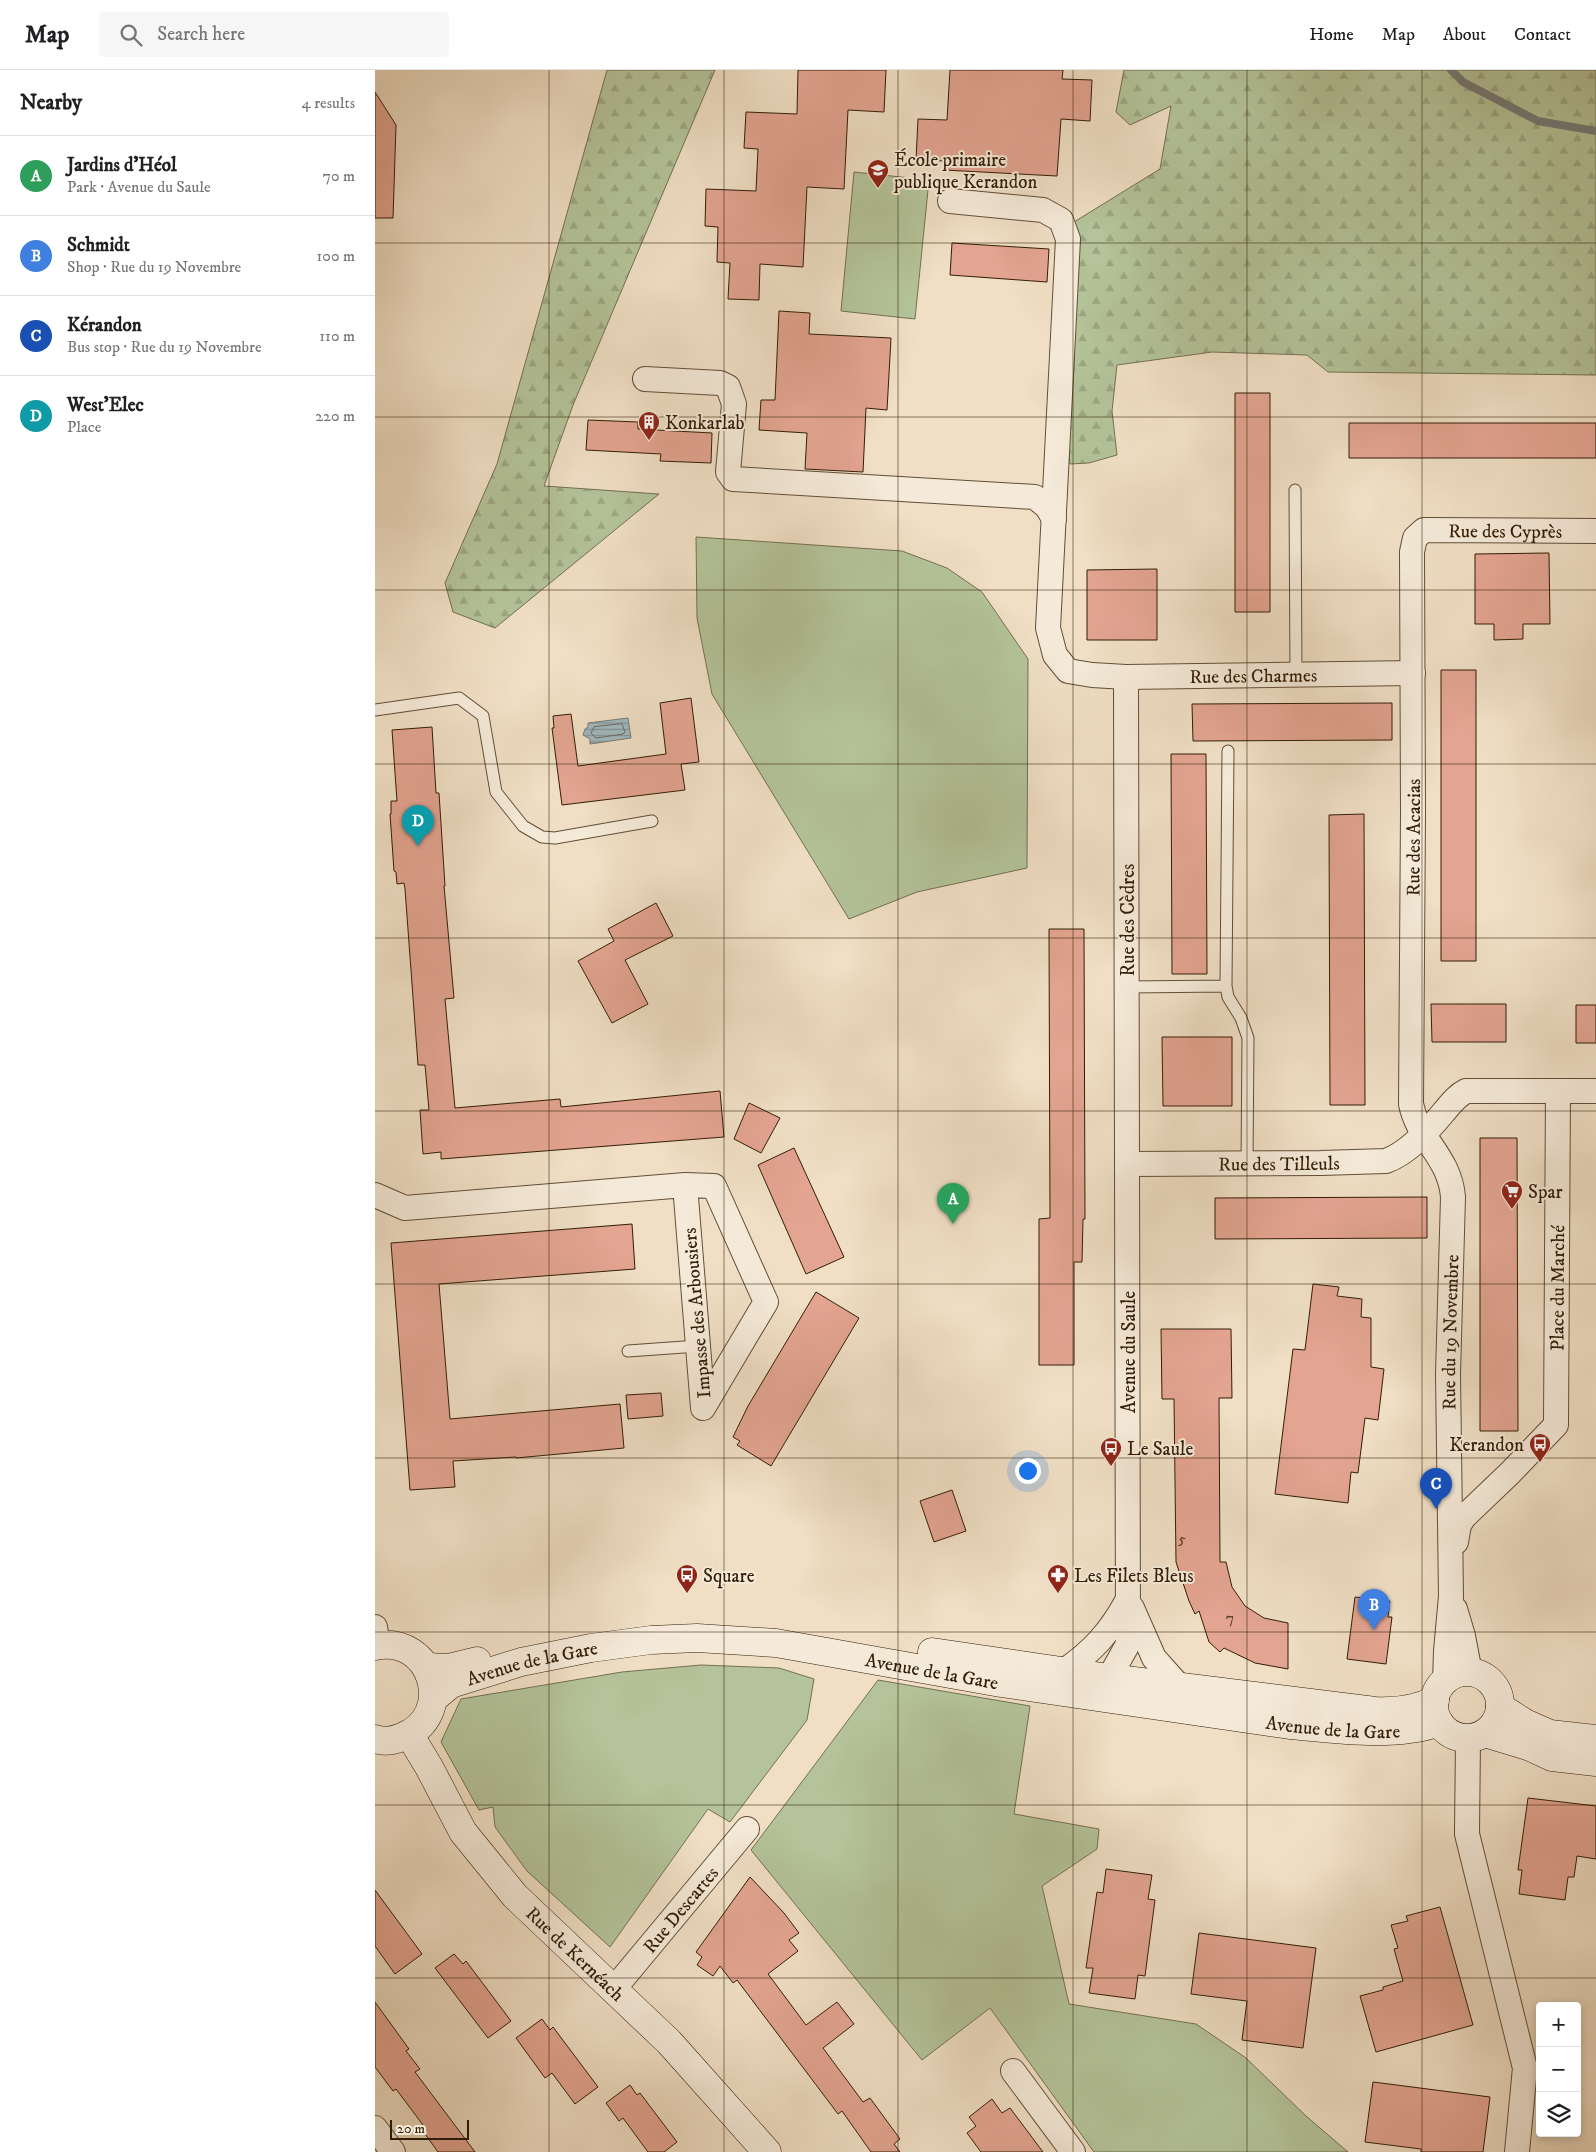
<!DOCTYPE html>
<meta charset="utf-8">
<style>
:root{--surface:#fff;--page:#f6f6f6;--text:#202124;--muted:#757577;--line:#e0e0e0;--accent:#8f2418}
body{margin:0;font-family:"IM FELL DW Pica",serif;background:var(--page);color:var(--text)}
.controls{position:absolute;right:15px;bottom:15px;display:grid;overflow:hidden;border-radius:5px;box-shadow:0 2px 8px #0003}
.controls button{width:45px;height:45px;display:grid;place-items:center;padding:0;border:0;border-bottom:1px solid var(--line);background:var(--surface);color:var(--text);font:25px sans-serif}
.scale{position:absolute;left:15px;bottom:12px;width:79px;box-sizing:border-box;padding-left:5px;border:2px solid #321d06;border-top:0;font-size:14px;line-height:18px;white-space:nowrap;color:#321d06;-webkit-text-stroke:4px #f5ead9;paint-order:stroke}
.you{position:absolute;left:652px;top:1400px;width:18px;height:18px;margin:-12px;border:4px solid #fff;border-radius:50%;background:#1a73e8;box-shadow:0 0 0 8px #1a73e833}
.badge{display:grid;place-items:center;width:32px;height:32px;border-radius:50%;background:var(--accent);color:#fff;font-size:16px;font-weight:700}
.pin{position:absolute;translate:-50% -41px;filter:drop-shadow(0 1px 2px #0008)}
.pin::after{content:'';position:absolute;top:26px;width:18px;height:15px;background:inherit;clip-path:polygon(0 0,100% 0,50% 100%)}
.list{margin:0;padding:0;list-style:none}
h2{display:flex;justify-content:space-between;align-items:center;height:65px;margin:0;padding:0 20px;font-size:21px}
h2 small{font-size:16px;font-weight:400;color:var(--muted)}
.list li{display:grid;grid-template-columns:32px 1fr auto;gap:15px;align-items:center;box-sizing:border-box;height:80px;padding:0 20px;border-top:1px solid var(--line)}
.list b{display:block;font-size:19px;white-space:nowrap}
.list p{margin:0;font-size:16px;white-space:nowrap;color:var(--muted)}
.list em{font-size:16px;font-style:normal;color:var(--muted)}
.icon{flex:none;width:28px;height:28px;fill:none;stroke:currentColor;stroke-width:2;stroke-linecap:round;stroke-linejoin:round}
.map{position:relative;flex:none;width:1221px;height:2082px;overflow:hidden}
header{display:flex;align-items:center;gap:30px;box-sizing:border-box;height:70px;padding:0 25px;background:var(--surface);border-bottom:1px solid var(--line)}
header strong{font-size:24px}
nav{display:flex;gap:28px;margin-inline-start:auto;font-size:18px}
.search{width:350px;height:45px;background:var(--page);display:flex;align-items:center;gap:12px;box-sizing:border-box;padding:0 18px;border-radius:5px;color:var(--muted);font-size:19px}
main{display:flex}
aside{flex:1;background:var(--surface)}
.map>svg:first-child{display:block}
.green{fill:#b4c399;stroke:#737050}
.forest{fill:url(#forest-firs);stroke:#737050}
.water{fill:url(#water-rules);stroke:#757b76}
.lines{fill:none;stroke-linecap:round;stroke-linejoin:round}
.shore{stroke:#6a6b63;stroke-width:1}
.stream{stroke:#757b76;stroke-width:8}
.building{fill:#e3a491;stroke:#321d06}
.service-casing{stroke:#624e36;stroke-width:13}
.minor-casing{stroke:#624e36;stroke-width:26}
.secondary-casing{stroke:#321d06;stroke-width:29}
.service{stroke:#f5ead9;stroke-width:11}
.minor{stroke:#f5ead9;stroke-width:24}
.secondary{stroke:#f5ead9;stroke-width:28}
.grid{fill:none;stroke:#321d06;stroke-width:1;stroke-opacity:0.55}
.labels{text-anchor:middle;stroke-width:4;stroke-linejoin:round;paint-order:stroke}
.number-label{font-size:16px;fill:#5e3f29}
.poi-label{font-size:19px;fill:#321d06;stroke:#f5ead9;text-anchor:start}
.street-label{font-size:19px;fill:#321d06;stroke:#f5ead9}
</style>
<header>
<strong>Map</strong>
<div class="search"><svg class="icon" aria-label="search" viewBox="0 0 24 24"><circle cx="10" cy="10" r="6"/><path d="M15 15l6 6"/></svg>Search here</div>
<nav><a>Home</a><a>Map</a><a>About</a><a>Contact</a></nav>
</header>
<main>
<aside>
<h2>Nearby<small>4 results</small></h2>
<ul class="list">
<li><span class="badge" style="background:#2e9e5b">A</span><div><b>Jardins d'Héol</b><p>Park · Avenue du Saule</p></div><em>70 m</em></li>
<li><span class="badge" style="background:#3f7fe0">B</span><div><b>Schmidt</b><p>Shop · Rue du 19 Novembre</p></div><em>100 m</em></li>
<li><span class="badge" style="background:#1a4fb4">C</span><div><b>Kérandon</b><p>Bus stop · Rue du 19 Novembre</p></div><em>110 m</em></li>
<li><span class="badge" style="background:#0f9aa8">D</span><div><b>West'Elec</b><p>Place</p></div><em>220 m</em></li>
</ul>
</aside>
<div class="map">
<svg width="1221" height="2082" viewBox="0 0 1221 2082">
<defs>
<pattern id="forest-firs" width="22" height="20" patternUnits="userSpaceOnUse" patternTransform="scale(1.25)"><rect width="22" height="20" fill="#b4c399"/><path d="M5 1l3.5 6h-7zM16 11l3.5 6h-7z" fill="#9ba782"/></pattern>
<pattern id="water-rules" width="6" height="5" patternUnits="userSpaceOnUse" patternTransform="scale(1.25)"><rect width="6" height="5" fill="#a1b9c0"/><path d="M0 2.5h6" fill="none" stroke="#84969a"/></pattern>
</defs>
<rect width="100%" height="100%" fill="#f0dfc5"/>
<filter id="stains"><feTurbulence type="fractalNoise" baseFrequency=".004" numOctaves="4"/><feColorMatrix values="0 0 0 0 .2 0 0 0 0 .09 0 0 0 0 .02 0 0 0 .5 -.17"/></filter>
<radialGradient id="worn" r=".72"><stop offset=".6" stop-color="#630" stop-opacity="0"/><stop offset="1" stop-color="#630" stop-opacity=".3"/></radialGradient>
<path class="green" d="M 479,102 L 554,110 L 540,249 L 466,241 Z
M 321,467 L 527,481 L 572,498 L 607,522 L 653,589 L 652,798 L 542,822 L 474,849 L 337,624 L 322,548 Z
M 326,1595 L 404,1598 L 439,1609 L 432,1650 L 355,1752 L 333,1739 L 235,1877 L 152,1801 L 120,1757 L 118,1737 L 104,1740 L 66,1672 L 86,1629 L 247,1602 Z
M 503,1610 L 655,1636 L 639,1744 L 724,1759 L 722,1779 L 667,1816 L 694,1934 L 821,1954 L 871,1988 L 931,2046 L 973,2082 L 719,2082 L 615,1938 L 547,1990 L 376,1780 Z"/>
<path class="forest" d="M 232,0 L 340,0 L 198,335 L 169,416 L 284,424 L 120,558 L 78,542 L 70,513 L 122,394 Z
M 749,0 L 1221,0 L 1221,305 L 953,302 L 932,285 L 837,282 L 742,295 L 737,341 L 742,385 L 714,393 L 695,394 L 693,370 L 699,299 L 699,152 L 785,99 L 796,36 L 755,55 L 741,42 Z"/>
<path class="water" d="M 253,648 L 256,668 L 215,674 L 215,669 L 208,665 L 210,659 L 213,657 L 213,653 Z"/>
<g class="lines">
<path class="shore" d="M 247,654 L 250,662 L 248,664 L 221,668 L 216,663 L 219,657 Z"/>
<path class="stream" d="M 1076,0 L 1088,12 L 1163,51 L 1221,61"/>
</g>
<path class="building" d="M 423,0 L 511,0 L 509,42 L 473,40 L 469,119 L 432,117 L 428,197 L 385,194 L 384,230 L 353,229 L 355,193 L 342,192 L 343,157 L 330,156 L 331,119 L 381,121 L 383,79 L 369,78 L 371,42 L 422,44 Z
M 575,0 L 688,0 L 687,9 L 717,10 L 715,51 L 686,49 L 682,106 L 569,100 L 570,91 L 541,90 L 543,49 L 572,50 Z
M 0,22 L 21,55 L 18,148 L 0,148 Z
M 577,173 L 674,179 L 672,212 L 575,205 Z
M 404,241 L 435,243 L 434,264 L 516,268 L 512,340 L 491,338 L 488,402 L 430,399 L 432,363 L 384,360 L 386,330 L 400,330 Z
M 860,323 L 895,323 L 895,542 L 860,542 Z
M 213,350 L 263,352 L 263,359 L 337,363 L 336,393 L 285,391 L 286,384 L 211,380 Z
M 974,353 L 1221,353 L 1221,388 L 974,388 Z
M 1174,483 L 1175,554 L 1148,554 L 1148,569 L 1119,570 L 1119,554 L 1100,554 L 1100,484 Z
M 782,499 L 782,570 L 712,570 L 712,500 Z
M 1066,600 L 1101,600 L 1101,891 L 1066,891 Z
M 316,628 L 324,692 L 306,694 L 310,720 L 187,735 L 177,658 L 179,658 L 178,646 L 196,644 L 203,696 L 291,684 L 285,633 Z
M 1017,633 L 1017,670 L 818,671 L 817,634 Z
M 57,657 L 61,723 L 64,723 L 70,816 L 69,816 L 79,928 L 70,929 L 80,1038 L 185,1029 L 186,1037 L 345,1021 L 349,1067 L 66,1089 L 66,1082 L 48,1084 L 45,1040 L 54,1040 L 50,995 L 43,995 L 30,819 L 29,813 L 22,814 L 21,802 L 19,801 L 15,744 L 16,744 L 16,731 L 22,731 L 17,660 Z
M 796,684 L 831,684 L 832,904 L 797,904 Z
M 989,744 L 990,1035 L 955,1035 L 954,745 Z
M 281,833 L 298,866 L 250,890 L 273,934 L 237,953 L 203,891 L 239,871 L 233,859 Z
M 674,859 L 709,859 L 710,1149 L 708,1149 L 707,1192 L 699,1192 L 699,1295 L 664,1295 L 664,1149 L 675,1148 Z
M 1056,934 L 1131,934 L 1131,972 L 1057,972 Z
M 1201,935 L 1221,935 L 1221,973 L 1201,973 Z
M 787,967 L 857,967 L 857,1036 L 788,1036 Z
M 374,1033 L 405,1048 L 386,1083 L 359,1069 Z
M 1105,1068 L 1142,1068 L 1143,1361 L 1105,1361 Z
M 419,1078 L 469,1187 L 431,1204 L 383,1095 Z
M 1052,1127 L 1052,1168 L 840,1169 L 840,1128 Z
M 257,1154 L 260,1199 L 64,1214 L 75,1349 L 245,1334 L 249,1378 L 141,1388 L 141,1387 L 78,1391 L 80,1417 L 35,1420 L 16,1173 Z
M 938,1214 L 964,1217 L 962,1226 L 987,1229 L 986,1247 L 996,1248 L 996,1297 L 1009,1299 L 1003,1350 L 990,1348 L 983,1403 L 976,1402 L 973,1433 L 900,1424 L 918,1279 L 930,1280 Z
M 441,1222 L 484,1248 L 396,1396 L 362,1375 L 365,1371 L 358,1367 L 373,1336 Z
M 786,1259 L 856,1259 L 857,1328 L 844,1328 L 845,1492 L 851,1492 L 857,1517 L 870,1536 L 889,1548 L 913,1553 L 913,1599 L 880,1593 L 849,1578 L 845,1582 L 834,1572 L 824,1541 L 820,1544 L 814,1531 L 801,1492 L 799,1329 L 787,1329 Z
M 286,1323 L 288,1346 L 253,1349 L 251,1325 Z
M 577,1420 L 591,1461 L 559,1472 L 545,1431 Z
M 980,1527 L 1015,1531 L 1013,1547 L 1017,1547 L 1011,1594 L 972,1589 Z
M 1153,1728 L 1221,1736 L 1221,1789 L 1202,1786 L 1199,1807 L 1193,1807 L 1190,1830 L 1144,1824 L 1147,1800 L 1143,1800 Z
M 731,1799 L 777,1805 L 773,1829 L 780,1830 L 770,1906 L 763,1905 L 760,1929 L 714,1923 L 718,1898 L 711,1898 L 722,1822 L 728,1823 Z
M 375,1807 L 409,1843 L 424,1863 L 414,1870 L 423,1881 L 393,1904 L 431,1955 L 462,1932 L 479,1954 L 448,1978 L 488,2032 L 495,2028 L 525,2069 L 519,2074 L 525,2082 L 496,2082 L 467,2041 L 463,2044 L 362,1910 L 358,1913 L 345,1896 L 338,1906 L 322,1895 L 327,1887 L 321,1882 Z
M 0,1820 L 47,1884 L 20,1904 L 0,1876 Z
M 1065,1837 L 1098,1955 L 1001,1982 L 985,1926 L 1008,1920 L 1008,1917 L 1028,1911 L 1019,1879 L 1023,1878 L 1016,1855 L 1033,1851 L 1031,1846 Z
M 824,1863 L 941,1878 L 928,1978 L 867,1970 L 872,1931 L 816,1924 Z
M 79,1884 L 88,1894 L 91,1891 L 136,1951 L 113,1968 L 60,1898 Z
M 0,1932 L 34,1979 L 31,1981 L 45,1999 L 40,2002 L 100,2082 L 63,2082 L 45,2057 L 48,2055 L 21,2019 L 18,2021 L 0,1997 Z
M 167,1949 L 175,1960 L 178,1957 L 223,2017 L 200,2034 L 177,2003 L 170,2008 L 141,1968 Z
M 998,2012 L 1115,2027 L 1108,2082 L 1046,2082 L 1046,2079 L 990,2072 Z
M 255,2015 L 262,2025 L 265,2023 L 302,2072 L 289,2082 L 273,2082 L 248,2048 L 244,2051 L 231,2033 Z
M 617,2029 L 627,2043 L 635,2038 L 668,2082 L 606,2082 L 592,2063 L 601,2056 L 594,2047 Z"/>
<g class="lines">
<g class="service-casing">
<path id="service" d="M 920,420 L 921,605
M 0,640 L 84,628 L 108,646 L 121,722 L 148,756 L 167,767 L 180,768 L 277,751
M 853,681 L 851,916 L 853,927 L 866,948 L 873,968 L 872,1094
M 753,917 L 851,916
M 253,1281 L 323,1276"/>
</g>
<g class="minor-casing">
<g id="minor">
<path id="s1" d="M 575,131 L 668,140 L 686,150 L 693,169 L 673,558 L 680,585 L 693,601 L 717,605 L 751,607 L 1038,603"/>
<path d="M 270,309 L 345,313 L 353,317 L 359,334 L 353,402 L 358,409 L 660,427 L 672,437 L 679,449"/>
<path id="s2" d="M 752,1094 L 946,1093 L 1011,1091 C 1033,1083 1053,1061 1068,1043 C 1075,1035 1081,1026 1091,1021 L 1221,1021"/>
<path d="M 0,1125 L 30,1138 L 310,1115 L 339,1116 L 391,1232 L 328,1338 L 310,1115"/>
<path id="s3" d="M 1081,1472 L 1084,1455 L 1089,1447 L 1135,1403 L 1181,1355 L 1183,1021"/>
<path d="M 757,1538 L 779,1588 L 804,1616"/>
<path d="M 1080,1539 L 1088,1566 L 1095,1603"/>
<path d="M 0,1557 L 3,1575"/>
<path d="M 689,1601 C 718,1581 735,1562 752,1531"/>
<path id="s4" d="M 1070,1612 L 1071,1581 L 1076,1526 L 1073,1304 L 1078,1127 C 1075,1087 1043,1070 1036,1034 L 1038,742 L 1037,482 L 1040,468 L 1049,460 L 1221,461"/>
<path d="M 718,1615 L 734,1608 L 753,1574 L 751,607"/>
<path d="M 1093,1668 L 1092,1764 L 1150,1998 L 1142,2082"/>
<path id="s5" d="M 238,1920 L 372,1759"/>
<path d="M 638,2001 L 698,2082"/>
<path d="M 0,2058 L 18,2082"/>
</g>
</g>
<g class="secondary-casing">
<g id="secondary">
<path d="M 0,1576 C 58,1564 82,1646 27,1667 C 18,1671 9,1672 0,1669"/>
<path d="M 557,1582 L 734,1608 L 1000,1641 C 1021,1642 1041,1640 1060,1630"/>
<path d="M 52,1597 L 73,1598 L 102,1591"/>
<circle cx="1092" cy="1635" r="33"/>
<path id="s6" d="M 59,1628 L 76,1614 L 146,1592 L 216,1578 L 276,1570 L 322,1568 L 401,1573 L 626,1613 L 915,1655 C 959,1659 1023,1668 1064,1652"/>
<path d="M 1125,1637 L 1150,1653 L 1175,1664 L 1221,1669"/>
<path d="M 1110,1663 L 1153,1676 L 1177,1687 L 1221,1692"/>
<path id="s7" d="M 34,1664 L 54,1697 L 88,1762 L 140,1826 L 294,1972 L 392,2082"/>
</g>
</g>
<use href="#service" class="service"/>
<use href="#minor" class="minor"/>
<use href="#secondary" class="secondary"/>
</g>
<path class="grid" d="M 174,0 L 174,2082M 349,0 L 349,2082M 523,0 L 523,2082M 698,0 L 698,2082M 872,0 L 872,2082M 1047,0 L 1047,2082M 0,173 L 1221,173M 0,347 L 1221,347M 0,520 L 1221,520M 0,694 L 1221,694M 0,868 L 1221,868M 0,1041 L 1221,1041M 0,1214 L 1221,1214M 0,1388 L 1221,1388M 0,1562 L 1221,1562M 0,1735 L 1221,1735M 0,1908 L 1221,1908"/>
<defs>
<g id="school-pin" transform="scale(1.125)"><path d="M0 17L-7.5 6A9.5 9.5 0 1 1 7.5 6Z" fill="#8f2418" stroke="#f5ead9"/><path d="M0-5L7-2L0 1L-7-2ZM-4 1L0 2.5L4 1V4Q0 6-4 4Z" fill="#fff"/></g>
<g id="building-pin" transform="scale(1.125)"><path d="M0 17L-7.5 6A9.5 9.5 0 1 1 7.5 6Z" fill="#8f2418" stroke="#f5ead9"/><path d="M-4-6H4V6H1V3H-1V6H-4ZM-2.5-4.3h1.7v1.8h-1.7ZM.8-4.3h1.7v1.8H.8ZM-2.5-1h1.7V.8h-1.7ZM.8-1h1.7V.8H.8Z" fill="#fff"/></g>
<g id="supermarket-pin" transform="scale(1.125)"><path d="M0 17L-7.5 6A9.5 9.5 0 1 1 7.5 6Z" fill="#8f2418" stroke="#f5ead9"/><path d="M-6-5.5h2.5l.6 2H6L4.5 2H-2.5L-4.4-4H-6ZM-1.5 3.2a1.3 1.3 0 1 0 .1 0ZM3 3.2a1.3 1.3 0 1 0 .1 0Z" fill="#fff"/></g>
<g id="bus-pin" transform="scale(1.125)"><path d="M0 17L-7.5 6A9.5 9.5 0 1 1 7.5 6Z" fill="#8f2418" stroke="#f5ead9"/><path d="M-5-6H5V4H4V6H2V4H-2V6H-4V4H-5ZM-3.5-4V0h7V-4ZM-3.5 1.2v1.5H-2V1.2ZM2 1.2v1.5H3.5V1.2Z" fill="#fff"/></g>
<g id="pharmacy-pin" transform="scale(1.125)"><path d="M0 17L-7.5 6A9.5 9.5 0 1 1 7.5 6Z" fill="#8f2418" stroke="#f5ead9"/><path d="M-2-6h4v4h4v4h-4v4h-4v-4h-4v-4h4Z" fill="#fff"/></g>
</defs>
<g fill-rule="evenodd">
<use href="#school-pin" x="503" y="100"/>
<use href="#building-pin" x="274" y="352"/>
<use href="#supermarket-pin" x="1137" y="1121"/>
<use href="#bus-pin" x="1165" y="1374"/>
<use href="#bus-pin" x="736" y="1378"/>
<use href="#bus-pin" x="312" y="1505"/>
<use href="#pharmacy-pin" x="683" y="1505"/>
</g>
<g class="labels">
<g class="number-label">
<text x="807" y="1474">5</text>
<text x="855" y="1553">7</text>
</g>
<g class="poi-label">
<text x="519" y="96">École primaire<tspan x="519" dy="22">publique Kerandon</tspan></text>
<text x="290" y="359">Konkarlab</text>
<text x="1153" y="1128">Spar</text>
<text x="1149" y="1381" text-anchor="end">Kerandon</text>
<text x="752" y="1385">Le Saule</text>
<text x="328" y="1512">Square</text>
<text x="699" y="1512">Les Filets Bleus</text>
</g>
<g class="street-label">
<text dy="7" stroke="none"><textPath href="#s4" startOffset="1248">Rue des Cyprès</textPath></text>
<text dy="7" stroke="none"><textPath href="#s1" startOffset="758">Rue des Charmes</textPath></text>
<text dy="7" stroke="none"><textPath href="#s4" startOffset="855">Rue des Acacias</textPath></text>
<text transform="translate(752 850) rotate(-90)" y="7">Rue des Cèdres</text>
<text dy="7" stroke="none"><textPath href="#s2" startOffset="152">Rue des Tilleuls</textPath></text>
<text dy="7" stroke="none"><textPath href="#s3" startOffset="294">Place du Marché</textPath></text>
<text transform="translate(321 1243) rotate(-95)" y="7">Impasse des Arbousiers</text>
<text dy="7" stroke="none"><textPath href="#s4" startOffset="350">Rue du 19 Novembre</textPath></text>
<text transform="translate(753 1282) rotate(-90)" y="7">Avenue du Saule</text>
<text dy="7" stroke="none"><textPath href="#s6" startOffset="106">Avenue de la Gare</textPath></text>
<text dy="7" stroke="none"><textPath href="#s6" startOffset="511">Avenue de la Gare</textPath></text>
<text dy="7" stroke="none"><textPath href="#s6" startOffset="916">Avenue de la Gare</textPath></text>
<text dy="7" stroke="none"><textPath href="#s5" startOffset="105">Rue Descartes</textPath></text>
<text dy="7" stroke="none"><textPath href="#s7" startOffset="278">Rue de Kernéach</textPath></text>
</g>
</g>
<rect width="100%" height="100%" filter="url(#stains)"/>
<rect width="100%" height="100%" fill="url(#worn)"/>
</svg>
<div class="controls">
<button>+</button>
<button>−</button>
<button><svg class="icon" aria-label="layers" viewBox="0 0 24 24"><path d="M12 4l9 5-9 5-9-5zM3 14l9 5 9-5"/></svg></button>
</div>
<div class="scale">20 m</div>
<div class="you"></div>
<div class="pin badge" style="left:578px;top:1154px;background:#2e9e5b">A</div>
<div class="pin badge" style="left:999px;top:1560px;background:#3f7fe0">B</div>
<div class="pin badge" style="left:1061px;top:1439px;background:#1a4fb4">C</div>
<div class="pin badge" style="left:43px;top:776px;background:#0f9aa8">D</div>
</div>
</main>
